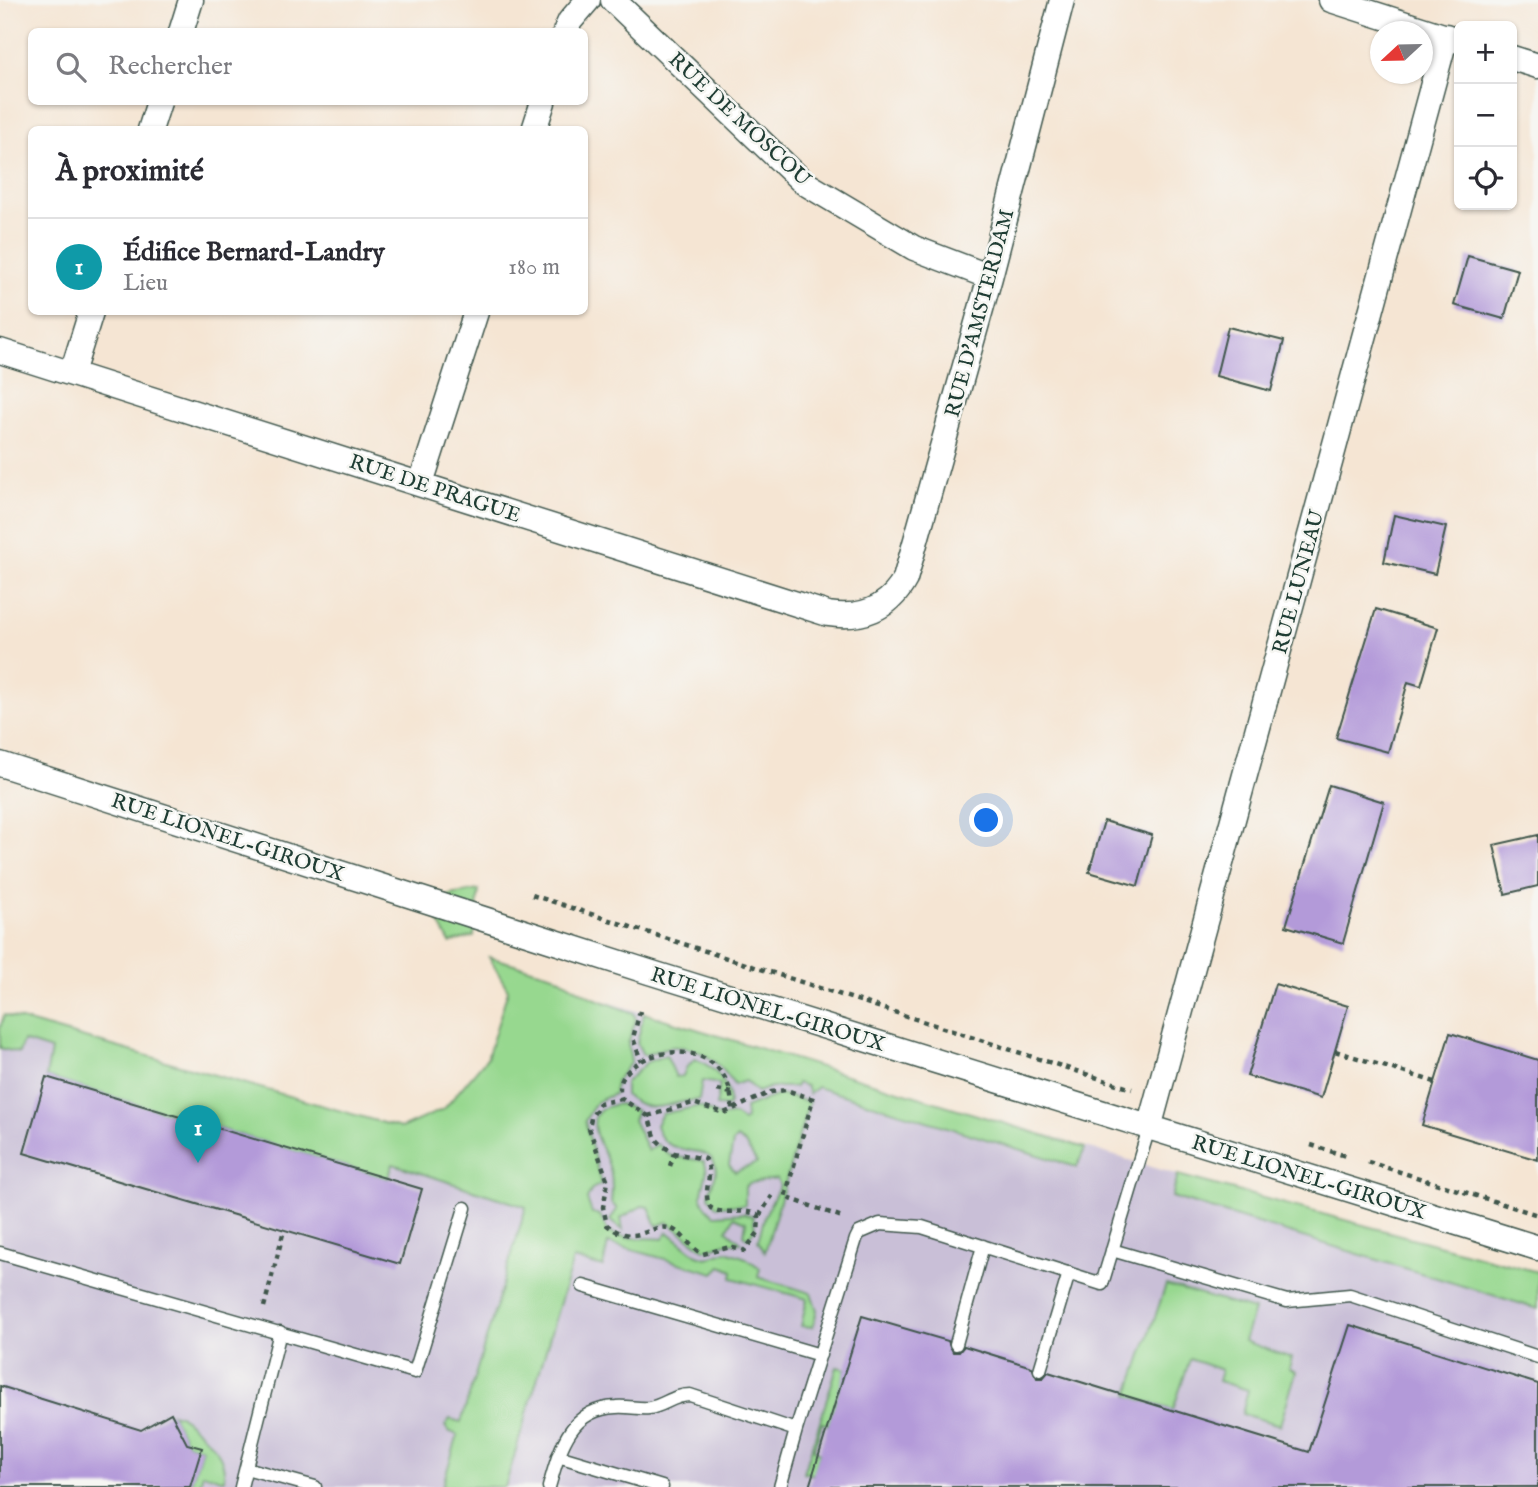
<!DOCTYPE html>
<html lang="fr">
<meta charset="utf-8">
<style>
:root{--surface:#fff;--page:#f7f7f7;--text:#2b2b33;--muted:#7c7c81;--line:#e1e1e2;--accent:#b5179e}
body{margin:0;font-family:"IM FELL English",serif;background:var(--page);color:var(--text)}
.controls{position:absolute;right:21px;top:21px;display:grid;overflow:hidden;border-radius:10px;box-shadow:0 2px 5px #0004}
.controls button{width:63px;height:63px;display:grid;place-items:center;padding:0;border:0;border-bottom:2px solid var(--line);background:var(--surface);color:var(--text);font:35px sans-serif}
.compass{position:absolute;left:1370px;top:21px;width:63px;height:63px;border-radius:50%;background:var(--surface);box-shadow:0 2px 5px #0004;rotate:248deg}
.you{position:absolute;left:987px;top:821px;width:24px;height:24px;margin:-18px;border:5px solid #fff;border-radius:50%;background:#1a73e8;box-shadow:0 0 0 10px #1a73e833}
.badge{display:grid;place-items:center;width:46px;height:46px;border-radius:50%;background:var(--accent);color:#fff;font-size:23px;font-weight:700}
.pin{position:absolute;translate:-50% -58px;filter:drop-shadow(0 2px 4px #0008)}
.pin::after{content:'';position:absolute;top:37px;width:24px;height:21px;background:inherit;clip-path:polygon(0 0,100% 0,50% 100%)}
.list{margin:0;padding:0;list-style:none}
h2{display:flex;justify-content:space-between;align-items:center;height:91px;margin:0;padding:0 28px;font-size:30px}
h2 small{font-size:23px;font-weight:400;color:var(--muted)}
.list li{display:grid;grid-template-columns:46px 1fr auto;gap:21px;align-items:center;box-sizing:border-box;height:98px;padding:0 28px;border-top:2px solid var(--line)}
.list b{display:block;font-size:26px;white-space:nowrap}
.list p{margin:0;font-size:23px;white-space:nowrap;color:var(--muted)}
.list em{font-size:23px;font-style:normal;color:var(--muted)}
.icon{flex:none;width:38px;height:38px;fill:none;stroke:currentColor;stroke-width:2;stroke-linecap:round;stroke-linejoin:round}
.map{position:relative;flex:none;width:1538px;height:1487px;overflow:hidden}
.search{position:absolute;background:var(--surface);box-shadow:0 2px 5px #0004;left:28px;top:28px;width:560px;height:77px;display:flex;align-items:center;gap:18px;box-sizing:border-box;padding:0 24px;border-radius:10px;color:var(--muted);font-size:26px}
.panel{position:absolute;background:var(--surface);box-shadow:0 2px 5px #0004;left:28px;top:126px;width:560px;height:189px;border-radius:10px}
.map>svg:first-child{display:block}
.industrial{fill:#c9bfd7}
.green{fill:#97d88f;stroke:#5b8a62;stroke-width:2;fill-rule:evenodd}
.building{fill:#b39ad9}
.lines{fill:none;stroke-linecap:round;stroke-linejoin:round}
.lane-casing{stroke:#3f564c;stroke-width:15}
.street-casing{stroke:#3f564c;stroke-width:27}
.path{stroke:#3f564c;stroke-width:4.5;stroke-dasharray:5 5;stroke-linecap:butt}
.lane{stroke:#fff;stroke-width:12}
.street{stroke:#fff;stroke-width:24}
.labels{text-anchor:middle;stroke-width:5;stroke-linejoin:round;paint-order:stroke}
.street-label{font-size:21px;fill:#1f3d34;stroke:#f6f6f2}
</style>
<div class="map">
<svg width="1538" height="1487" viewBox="0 0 1538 1487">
<rect width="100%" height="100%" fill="#f6f6f2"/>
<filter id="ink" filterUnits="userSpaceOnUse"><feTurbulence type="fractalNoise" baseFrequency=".0143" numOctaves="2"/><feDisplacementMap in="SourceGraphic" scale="14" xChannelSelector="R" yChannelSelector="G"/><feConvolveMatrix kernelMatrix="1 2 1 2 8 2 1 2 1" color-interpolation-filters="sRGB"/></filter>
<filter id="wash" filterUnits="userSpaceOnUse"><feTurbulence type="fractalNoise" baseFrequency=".00686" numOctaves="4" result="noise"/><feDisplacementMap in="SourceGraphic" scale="28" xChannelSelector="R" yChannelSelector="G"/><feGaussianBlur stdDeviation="1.57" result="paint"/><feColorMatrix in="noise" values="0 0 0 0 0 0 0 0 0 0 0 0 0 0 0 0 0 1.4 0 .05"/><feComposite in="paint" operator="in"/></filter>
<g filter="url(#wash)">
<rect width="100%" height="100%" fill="#f5e5d3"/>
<path class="industrial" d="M 591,997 L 1178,1175 L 1538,1272 L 1538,1487 L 0,1487 L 0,1028 L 4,1015 L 530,1176 Z"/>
<path class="green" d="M 479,890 L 474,936 L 450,943 L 435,915 L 450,895 Z
M 489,957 L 554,975 L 591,997 L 634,1013 L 636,1020 L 628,1044 L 631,1062 L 616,1081 L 614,1094 L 596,1102 L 585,1121 L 601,1184 L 592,1189 L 587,1199 L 592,1213 L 600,1215 L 608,1232 C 628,1241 645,1237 663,1239 L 668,1232 L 697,1255 L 707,1258 L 727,1251 L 746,1258 L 760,1268 L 758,1277 L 811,1293 L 817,1310 L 813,1327 L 801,1326 L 807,1299 L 732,1278 L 733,1271 L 721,1266 L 714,1273 L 608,1243 L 603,1267 L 573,1259 L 505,1487 L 442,1487 L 458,1435 L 448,1431 L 445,1426 L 450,1419 L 461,1422 L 526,1207 L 393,1164 L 388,1179 L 46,1077 L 51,1050 L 23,1041 L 19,1053 L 0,1048 L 0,1028 L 4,1015 L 401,1128 L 444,1109 L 487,1058 L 508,990 Z
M 644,1013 L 1085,1148 L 1077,1167 L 817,1087 L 809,1094 L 806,1086 L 797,1083 L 795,1087 L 771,1087 L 757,1092 L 745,1081 L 734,1085 C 721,1063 698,1044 670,1047 C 661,1048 652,1054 643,1055 L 637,1043 Z
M 666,1055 L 676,1077 L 683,1076 L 686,1068 L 695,1059 C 714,1066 733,1086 728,1107 L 716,1106 L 720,1084 L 702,1081 L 699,1100 C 668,1100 655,1119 625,1095 L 625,1083 L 647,1062 Z
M 780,1094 L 809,1102 L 765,1252 L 758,1241 L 765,1215 L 780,1185 L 777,1179 L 749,1183 L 745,1187 L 745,1205 L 716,1206 L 709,1197 C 709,1187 716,1179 716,1170 C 713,1137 665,1165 656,1125 L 662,1114 L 699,1106 L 720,1117 L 734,1115 L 743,1121 L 746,1119 L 745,1108 ZM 737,1138 L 745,1144 L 757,1163 L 735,1172 L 729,1165 L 733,1142 Z
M 620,1104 L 637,1111 L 633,1120 L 648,1151 L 657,1144 L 671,1156 L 704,1161 C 714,1181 687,1196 715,1215 L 744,1213 L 753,1216 L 755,1229 L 748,1238 L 744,1235 L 746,1222 L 734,1217 L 727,1230 L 742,1243 L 726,1243 L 705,1250 L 667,1222 L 657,1226 L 649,1207 L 642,1206 L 621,1218 L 623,1230 L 610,1220 L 617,1209 L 611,1202 C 613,1187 612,1171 606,1158 C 595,1134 581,1108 620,1104 Z
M 1178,1175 L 1538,1272 L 1538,1309 L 1172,1197 Z
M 1166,1285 L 1254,1310 L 1244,1341 L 1292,1358 L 1289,1368 L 1296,1372 L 1280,1425 L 1242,1414 L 1248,1390 L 1218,1381 L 1221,1370 L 1190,1359 L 1173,1410 L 1128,1396 Z
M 837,1367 L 846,1369 L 829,1425 L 822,1423 L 814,1450 L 820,1453 L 814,1475 L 804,1472 Z
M 171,1413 L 180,1415 C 200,1434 228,1450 224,1480 L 203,1473 L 199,1487 L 190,1487 L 202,1448 L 187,1444 Z"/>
<g id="blocks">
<path class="building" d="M 1468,256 L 1518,270 L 1504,319 L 1454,305 Z
M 1228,327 L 1284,341 L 1271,391 L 1216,376 Z
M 1394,515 L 1446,527 L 1435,574 L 1384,562 Z
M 1376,609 L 1438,628 L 1421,686 L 1408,682 L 1388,752 L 1336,738 Z
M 1329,785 L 1384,802 L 1343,943 L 1286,926 Z
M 1104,821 L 1152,835 L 1138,886 L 1089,872 Z
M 1538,835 L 1538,886 L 1505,894 L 1494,845 Z
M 1275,984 L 1348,1006 L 1321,1098 L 1247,1076 Z
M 1450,1033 L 1538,1060 L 1538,1160 L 1422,1125 Z
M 46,1077 L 422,1189 L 400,1264 L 24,1153 Z
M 862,1316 L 948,1341 L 953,1352 L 959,1352 L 964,1346 L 1032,1367 L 1037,1378 L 1043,1378 L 1048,1372 L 1309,1452 L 1350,1325 L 1538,1384 L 1538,1487 L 809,1487 Z
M 0,1386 L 141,1430 L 171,1413 L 187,1444 L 202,1448 L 190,1487 L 0,1487 Z"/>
</g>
</g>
<g filter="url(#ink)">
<use href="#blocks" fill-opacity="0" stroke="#3f564c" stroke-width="2"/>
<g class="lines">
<g class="lane-casing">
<path id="lane" d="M 1112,1250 L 1287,1301 L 1350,1295 L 1538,1357
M 0,1253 L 415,1372 L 465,1208
M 583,1286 L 820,1355
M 956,1344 L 983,1246
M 1040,1370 L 1069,1273
M 558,1456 L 662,1487
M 246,1468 L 315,1487
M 241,1487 L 280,1332
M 549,1487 C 560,1449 569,1409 616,1407 C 627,1406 638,1409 649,1408 C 664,1406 673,1395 690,1395 L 796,1430 L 856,1239 L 859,1233 L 880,1224 L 922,1227 L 1102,1284 L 1149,1128
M 780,1487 L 796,1430"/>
</g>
<g class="street-casing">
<path id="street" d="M 613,0 L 803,182 L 914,248 L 990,277
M 1331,0 L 1459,41
M 181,32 L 191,0
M 565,32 L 570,21 L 588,0
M 1512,58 L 1538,66
M 150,130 L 159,102
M 534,130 L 543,102
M 0,351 L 828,614 C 861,619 889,609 905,579 L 990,277 L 1062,0
M 72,373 L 91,312
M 421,483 L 476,312
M 0,764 L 649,972 L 1538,1248
M 1149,1128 L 1446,36"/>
</g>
<path class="path" d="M 532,895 L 1132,1089
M 640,1011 L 633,1038 L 641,1061
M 1335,1051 L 1435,1082
M 717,1090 L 732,1093
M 622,1099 L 600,1103 L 591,1118 L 589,1128 L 608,1182 L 603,1207 L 607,1225 C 638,1249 650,1221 672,1229 C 684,1234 691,1249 703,1254 L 730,1247 L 744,1251 L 758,1233 L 759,1216 C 743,1206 727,1217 711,1208 C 700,1191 716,1175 705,1159 L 674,1153 L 663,1146 L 656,1139 L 648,1116 L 622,1099 C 602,1052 734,1018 732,1112
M 648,1116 L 693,1103 L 724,1113 L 771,1092 L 786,1090 L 813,1099 L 785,1197 L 845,1218
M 1311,1145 L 1346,1156
M 1368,1162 L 1538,1215
M 670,1166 L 674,1153
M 759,1216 L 772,1196
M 264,1307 L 284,1230"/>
<use href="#lane" class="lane"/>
<use href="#street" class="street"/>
</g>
</g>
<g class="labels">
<g class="street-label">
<text transform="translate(740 119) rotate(43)" y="7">RUE DE MOSCOU</text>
<text transform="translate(979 313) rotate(-75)" y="7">RUE D'AMSTERDAM</text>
<text transform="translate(435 488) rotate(18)" y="7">RUE DE PRAGUE</text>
<text transform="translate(1298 582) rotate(-75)" y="7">RUE LUNEAU</text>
<text transform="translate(228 837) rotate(18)" y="7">RUE LIONEL-GIROUX</text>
<text transform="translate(768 1009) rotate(17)" y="7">RUE LIONEL-GIROUX</text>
<text transform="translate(1309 1177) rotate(17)" y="7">RUE LIONEL-GIROUX</text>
</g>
</g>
</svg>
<div class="controls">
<button>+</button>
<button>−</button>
<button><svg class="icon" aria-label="locate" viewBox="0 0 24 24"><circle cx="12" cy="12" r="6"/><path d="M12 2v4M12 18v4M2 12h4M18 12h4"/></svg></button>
</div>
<svg class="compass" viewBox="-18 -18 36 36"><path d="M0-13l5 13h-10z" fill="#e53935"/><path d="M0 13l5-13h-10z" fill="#7c7c81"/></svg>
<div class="you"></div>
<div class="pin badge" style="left:198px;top:1163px;background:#0f9aa8">1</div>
<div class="search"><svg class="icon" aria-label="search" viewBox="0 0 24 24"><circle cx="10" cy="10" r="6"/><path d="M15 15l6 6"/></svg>Rechercher</div>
<section class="panel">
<h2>À proximité<small></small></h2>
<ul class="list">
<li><span class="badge" style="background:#0f9aa8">1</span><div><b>Édifice Bernard-Landry</b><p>Lieu</p></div><em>180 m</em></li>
</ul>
</section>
</div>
